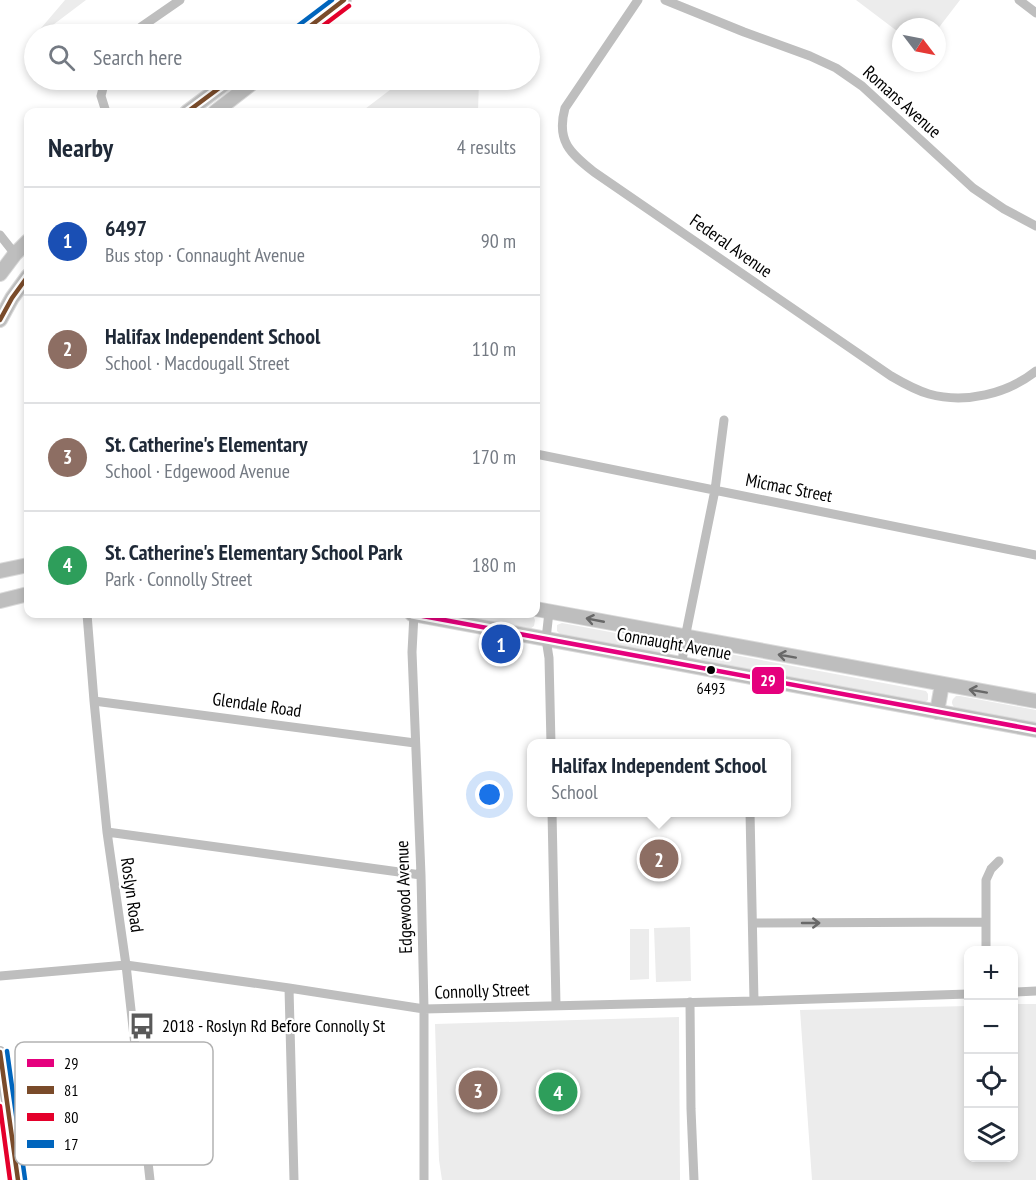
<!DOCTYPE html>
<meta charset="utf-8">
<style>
:root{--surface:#fff;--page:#f2f2f3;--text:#1f2937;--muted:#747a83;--line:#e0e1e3;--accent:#595959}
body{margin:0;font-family:"PT Sans Narrow",sans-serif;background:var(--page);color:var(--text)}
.controls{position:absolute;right:18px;bottom:18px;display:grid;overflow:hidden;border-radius:12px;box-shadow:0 3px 9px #0003}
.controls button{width:54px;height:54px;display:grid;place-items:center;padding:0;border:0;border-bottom:2px solid var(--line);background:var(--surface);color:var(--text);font:30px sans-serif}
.compass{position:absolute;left:892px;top:18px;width:54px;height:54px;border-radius:50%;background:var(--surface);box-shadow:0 3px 9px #0003;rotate:122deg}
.you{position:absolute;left:490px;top:795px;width:21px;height:21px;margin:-15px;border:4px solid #fff;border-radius:50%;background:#1a73e8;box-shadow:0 0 0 9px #1a73e833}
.badge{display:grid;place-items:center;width:39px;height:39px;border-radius:50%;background:var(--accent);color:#fff;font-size:20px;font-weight:700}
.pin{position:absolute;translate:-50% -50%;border:3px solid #fff;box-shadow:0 2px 6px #0006}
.popup{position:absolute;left:527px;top:739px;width:264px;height:78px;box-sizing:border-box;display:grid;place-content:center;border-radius:12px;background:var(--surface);filter:drop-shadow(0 2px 4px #0005);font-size:20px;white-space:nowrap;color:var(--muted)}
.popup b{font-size:22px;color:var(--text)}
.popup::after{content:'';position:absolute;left:50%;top:100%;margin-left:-12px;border:12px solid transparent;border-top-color:var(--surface)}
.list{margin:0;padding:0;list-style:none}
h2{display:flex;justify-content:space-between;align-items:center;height:78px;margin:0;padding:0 24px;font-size:26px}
h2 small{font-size:20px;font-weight:400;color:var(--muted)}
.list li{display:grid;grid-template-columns:39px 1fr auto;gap:18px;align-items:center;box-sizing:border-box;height:108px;padding:0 24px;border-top:2px solid var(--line)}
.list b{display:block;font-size:22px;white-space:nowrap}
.list p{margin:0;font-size:20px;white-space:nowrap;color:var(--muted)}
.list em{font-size:20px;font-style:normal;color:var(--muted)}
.icon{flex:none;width:33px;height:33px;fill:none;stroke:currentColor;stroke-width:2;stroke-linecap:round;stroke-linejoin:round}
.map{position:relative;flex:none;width:1036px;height:1180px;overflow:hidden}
.search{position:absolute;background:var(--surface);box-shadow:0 3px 9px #0003;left:24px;top:24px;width:516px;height:66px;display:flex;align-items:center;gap:15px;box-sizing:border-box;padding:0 21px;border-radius:33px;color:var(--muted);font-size:22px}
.panel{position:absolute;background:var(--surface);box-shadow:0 3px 9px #0003;left:24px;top:108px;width:516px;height:510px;border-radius:12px}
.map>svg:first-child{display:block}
.green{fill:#ececec}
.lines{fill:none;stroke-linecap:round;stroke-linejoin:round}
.primary-casing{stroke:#dbdbdb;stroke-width:16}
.street{stroke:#bebebe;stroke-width:9}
.secondary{stroke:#b8b8b8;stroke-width:12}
.primary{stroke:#bebebe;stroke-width:14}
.bus-1-casing{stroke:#fff;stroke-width:9}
.bus-2-casing{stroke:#fff;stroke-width:9}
.bus-3-casing{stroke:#fff;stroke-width:9}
.bus-4-casing{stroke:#fff;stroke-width:9}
.bus-1{stroke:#e5007d;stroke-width:4.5}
.bus-2{stroke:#7a4b2a;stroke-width:4.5}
.bus-3{stroke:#e4002b;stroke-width:4.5}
.bus-4{stroke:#0065bd;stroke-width:4.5}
.oneway{stroke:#686868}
.bus-dot{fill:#000;stroke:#fff;stroke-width:2}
.labels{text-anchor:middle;stroke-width:4.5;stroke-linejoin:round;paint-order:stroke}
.bus-label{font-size:16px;fill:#000;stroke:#fff}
.street-label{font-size:18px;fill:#000;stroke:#fff}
.poi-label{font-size:18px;fill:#000;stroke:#fff;text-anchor:start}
.key{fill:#fff;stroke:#b2b2b2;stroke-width:1.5}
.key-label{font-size:16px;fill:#000}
.line-badge{stroke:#fff;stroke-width:2}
.badge-label{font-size:16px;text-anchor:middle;font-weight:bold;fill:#fff}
</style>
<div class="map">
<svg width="1036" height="1180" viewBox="0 0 1036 1180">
<rect width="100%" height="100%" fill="#fff"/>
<path class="green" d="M 65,0 L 86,0 L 41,34 L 36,34 Z
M 856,0 L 960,0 L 937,30 L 937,27 L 901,27 L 901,34 Z
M 403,80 L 479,80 L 478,112 L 361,112 Z
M 451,614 L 517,614 L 533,616 L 535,620 L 534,626 L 530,629 Z
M 562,623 L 669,643 L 671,648 L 671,652 L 666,656 L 561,635 L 557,631 L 557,625 Z
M 703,650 L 708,650 L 926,691 L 928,694 L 928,700 L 924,703 L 701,661 Z
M 956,696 L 960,696 L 1036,710 L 1036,723 L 956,709 C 952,705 951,703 953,699 Z
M 690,927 L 691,981 L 656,982 L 654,928 Z
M 630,929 L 649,929 L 649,979 L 630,980 Z
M 1014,1004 L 1036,1004 L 1036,1180 L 812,1180 L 800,1010 L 968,1006 L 968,1158 L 1014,1158 Z
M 679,1017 L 680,1180 L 442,1180 L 439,1160 L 435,1024 Z"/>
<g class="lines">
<g class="primary-casing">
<path id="primary" d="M 300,34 L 344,0
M 187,112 L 230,80
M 215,112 L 256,80
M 0,274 L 15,254 L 28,241
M 0,320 L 12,298 L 28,276
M 0,571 L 28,565
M 0,601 L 28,594
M 536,609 L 1036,701
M 412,614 L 1036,730
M 937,712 L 942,684"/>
</g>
<path class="street" d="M 638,0 L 565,108 C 556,141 570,153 594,172 L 891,376 C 903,383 915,390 929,394 C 965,404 1007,394 1036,371
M 665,0 L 744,32 L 810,56 L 836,68 L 862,86 L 973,188 L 1004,209 L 1036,226
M 1019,0 L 1036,13
M 134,34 L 141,27 L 180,0
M 105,80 L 101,96 L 106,112
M 0,235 L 15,254
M 536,454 L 1036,555
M 549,612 L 546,639 L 549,658 L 551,744
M 87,614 L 94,701 L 107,832 L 126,965 L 150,1180
M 414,614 L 412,652 L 421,875 L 424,1009 L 424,1180
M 682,663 L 685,638 L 715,490 L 724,420
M 94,701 L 415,743
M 552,812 L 556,1005
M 750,812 L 754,1001
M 107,832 L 421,875
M 753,923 L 985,922
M 986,950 L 986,880 L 991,869 L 999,861
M 0,976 L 126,965 L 289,988 L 424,1009 L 754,1001 L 968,994
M 289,988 L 294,1180
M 1014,992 L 1036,991
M 690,1002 L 691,1109 L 694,1180"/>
<path class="secondary" d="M 0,1052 L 18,1180"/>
<use href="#primary" class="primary"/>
<g class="bus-1-casing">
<path id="bus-1" d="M 412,614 L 1036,730"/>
</g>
<g class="bus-2-casing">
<path id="bus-2" d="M 300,34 L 344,0
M 187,112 L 230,80
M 0,320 L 12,298 L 28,276
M 0,1052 L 18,1180"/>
</g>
<g class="bus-3-casing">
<path id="bus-3" d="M 312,34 L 349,6
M 0,1106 L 10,1180"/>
</g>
<g class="bus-4-casing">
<path id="bus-4" d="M 295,28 L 332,0
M 7,1051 L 25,1179"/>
</g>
<use href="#bus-1" class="bus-1"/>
<use href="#bus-2" class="bus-2"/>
<use href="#bus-3" class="bus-3"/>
<use href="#bus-4" class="bus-4"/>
</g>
<defs><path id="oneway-shaft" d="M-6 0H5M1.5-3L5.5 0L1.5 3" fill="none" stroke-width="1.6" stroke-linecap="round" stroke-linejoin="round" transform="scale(1.5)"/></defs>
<g class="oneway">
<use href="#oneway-shaft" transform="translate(595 620) rotate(-169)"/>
<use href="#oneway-shaft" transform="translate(787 656) rotate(-170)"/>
<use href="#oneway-shaft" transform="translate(978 691) rotate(-170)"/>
<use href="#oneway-shaft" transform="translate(811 923)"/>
</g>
<defs>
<g id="bus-bare" transform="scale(2.07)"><path d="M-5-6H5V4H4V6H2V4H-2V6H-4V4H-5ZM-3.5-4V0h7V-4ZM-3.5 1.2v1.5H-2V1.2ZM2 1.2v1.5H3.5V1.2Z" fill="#595959" stroke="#fff" stroke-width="2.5" paint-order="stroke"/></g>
</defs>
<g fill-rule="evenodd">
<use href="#bus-bare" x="142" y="1026"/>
</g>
<circle class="bus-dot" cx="711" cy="670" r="5"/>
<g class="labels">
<g class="bus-label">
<text x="711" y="694">6493</text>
</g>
<g class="street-label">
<text transform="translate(902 102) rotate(42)" y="6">Romans Avenue</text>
<text transform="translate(731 246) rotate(35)" y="6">Federal Avenue</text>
<text transform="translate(789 488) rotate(11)" y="6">Micmac Street</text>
<text transform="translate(674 644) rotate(10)" y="6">Connaught Avenue</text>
<text transform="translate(257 705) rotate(8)" y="6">Glendale Road</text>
<text transform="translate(132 895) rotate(82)" y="6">Roslyn Road</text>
<text transform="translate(404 897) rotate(-92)" y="6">Edgewood Avenue</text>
<text transform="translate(482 991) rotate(-2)" y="6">Connolly Street</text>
</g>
<g class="poi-label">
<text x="162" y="1032">2018 - Roslyn Rd Before Connolly St</text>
</g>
</g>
<rect x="15" y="1042" width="198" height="123" rx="9" class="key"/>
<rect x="27" y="1059" width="27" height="8" fill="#e5007d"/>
<rect x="27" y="1086" width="27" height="8" fill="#7a4b2a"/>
<rect x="27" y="1113" width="27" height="8" fill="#e4002b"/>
<rect x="27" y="1140" width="27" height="8" fill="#0065bd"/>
<g class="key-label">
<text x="64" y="1069">29</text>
<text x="64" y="1096">81</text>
<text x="64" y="1123">80</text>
<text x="64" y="1150">17</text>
</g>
<rect class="line-badge" x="751" y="666" width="34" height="29" rx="6" fill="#e5007d"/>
<g class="badge-label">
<text x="768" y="686">29</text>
</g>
</svg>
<div class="controls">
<button>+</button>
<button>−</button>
<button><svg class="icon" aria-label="locate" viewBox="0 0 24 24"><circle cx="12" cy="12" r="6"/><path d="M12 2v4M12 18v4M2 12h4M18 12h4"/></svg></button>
<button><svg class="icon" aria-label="layers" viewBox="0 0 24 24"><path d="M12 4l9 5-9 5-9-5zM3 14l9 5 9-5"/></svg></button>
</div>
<svg class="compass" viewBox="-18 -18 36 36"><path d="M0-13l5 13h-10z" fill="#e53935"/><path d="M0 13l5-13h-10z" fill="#747a83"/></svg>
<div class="you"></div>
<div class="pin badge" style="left:501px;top:644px;background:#1a4fb4">1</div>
<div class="pin badge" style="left:659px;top:859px;background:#8d6e63">2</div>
<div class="popup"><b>Halifax Independent School</b>School</div>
<div class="pin badge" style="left:478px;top:1090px;background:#8d6e63">3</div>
<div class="pin badge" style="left:558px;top:1092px;background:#2e9e5b">4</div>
<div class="search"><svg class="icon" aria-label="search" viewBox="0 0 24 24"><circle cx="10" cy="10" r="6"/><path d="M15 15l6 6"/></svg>Search here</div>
<section class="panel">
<h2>Nearby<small>4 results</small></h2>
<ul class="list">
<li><span class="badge" style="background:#1a4fb4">1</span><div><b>6497</b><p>Bus stop · Connaught Avenue</p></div><em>90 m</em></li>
<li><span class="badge" style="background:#8d6e63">2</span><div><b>Halifax Independent School</b><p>School · Macdougall Street</p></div><em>110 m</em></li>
<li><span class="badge" style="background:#8d6e63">3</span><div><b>St. Catherine's Elementary</b><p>School · Edgewood Avenue</p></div><em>170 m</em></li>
<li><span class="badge" style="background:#2e9e5b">4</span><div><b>St. Catherine's Elementary School Park</b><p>Park · Connolly Street</p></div><em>180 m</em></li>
</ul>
</section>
</div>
